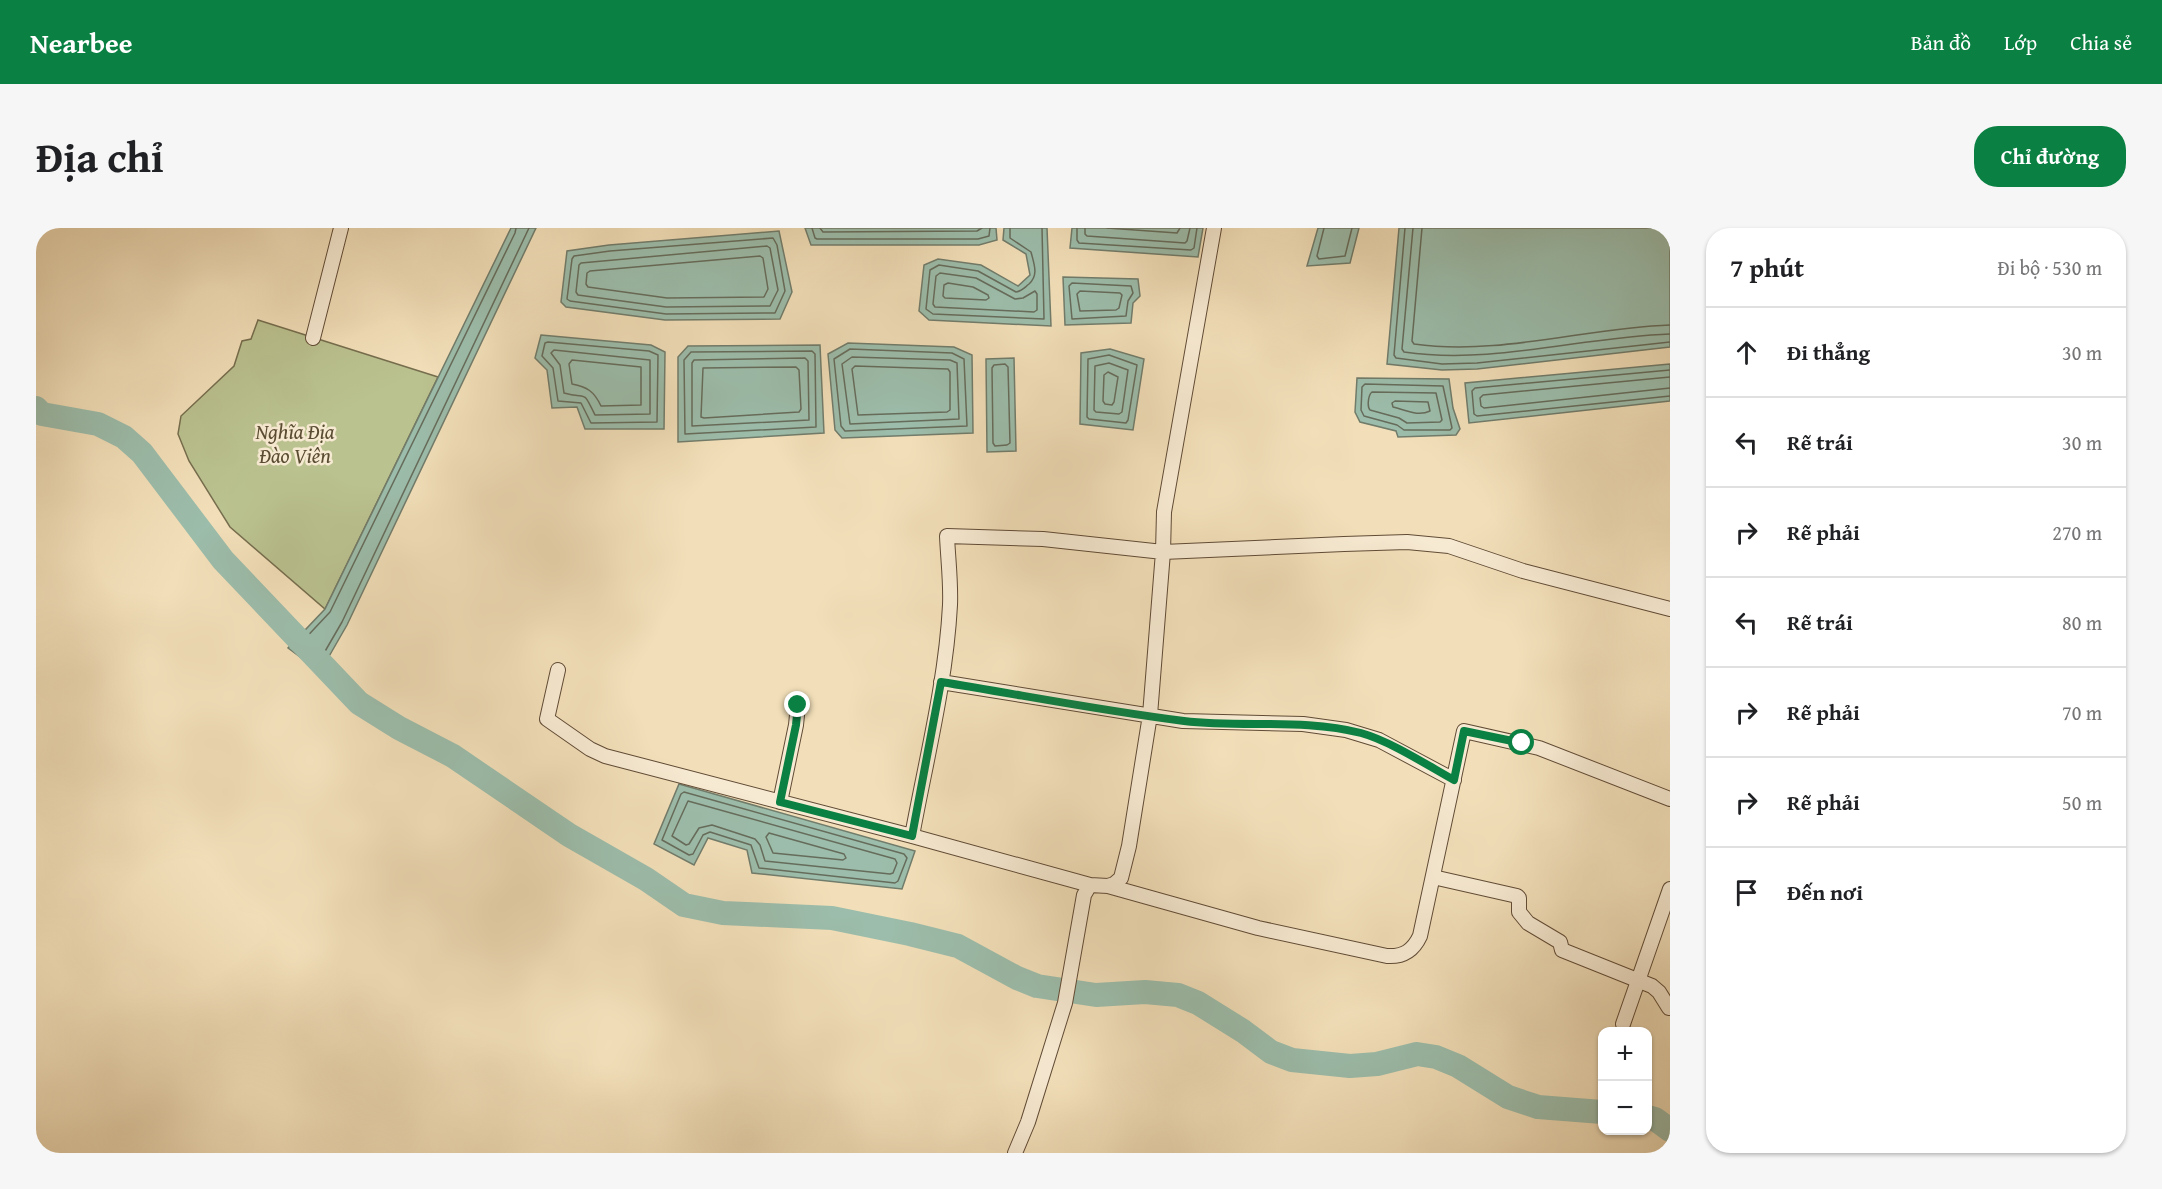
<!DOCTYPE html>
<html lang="vi">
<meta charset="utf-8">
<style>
:root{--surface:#fff;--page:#f6f6f6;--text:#202124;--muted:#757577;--line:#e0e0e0;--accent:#0b8043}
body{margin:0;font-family:"Gentium Book Plus",serif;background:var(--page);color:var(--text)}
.controls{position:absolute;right:18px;bottom:18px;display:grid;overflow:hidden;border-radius:12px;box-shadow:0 2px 4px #0004}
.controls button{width:54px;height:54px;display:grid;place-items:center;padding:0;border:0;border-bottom:2px solid var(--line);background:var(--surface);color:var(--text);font:30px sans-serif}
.stop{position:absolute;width:18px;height:18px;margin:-14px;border:4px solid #0b8043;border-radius:50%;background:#fff}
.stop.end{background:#0b8043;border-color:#fff;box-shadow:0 2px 6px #0008}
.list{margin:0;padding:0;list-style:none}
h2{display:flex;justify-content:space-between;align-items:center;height:78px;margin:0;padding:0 24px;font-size:26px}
h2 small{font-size:20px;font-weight:400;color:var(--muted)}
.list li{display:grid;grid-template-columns:39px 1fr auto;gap:18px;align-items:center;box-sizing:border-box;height:90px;padding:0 24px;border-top:2px solid var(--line)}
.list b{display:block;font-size:22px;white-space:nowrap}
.list em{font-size:20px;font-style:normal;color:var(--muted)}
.icon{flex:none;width:33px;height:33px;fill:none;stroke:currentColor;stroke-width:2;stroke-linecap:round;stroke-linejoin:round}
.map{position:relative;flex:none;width:1634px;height:925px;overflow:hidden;border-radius:24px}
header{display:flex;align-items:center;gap:36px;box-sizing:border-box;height:84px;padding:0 30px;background:var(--accent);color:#fff}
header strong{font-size:28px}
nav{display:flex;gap:33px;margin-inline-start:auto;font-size:21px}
.intro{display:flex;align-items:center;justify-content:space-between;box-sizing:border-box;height:144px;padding:0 36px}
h1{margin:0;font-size:42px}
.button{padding:15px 27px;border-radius:24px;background:var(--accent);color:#fff;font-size:21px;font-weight:700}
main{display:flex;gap:36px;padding:0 36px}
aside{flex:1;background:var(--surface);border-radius:24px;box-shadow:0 2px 4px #0004}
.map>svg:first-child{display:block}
.green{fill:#bac290;stroke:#766e4e;stroke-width:1.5}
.water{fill:#9cbdab;stroke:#717c6b;stroke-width:1.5}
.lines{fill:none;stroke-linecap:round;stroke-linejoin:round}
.shore{stroke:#666c5b;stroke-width:1.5}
.river{stroke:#9cbdab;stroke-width:24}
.street-casing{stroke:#614b36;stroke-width:16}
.street{stroke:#f7ead2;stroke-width:14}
.route{stroke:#0b8043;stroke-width:8}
.labels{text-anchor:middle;stroke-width:5;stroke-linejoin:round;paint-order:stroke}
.park-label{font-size:21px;font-style:italic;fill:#5a4c33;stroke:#f7ead2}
</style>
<header>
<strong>Nearbee</strong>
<nav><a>Bản đồ</a><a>Lớp</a><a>Chia sẻ</a></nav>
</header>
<div class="intro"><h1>Địa chỉ</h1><a class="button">Chỉ đường</a></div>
<main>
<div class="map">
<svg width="1634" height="925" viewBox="0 0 1634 925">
<rect width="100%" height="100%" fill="#f2dfb9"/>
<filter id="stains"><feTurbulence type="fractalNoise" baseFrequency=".00333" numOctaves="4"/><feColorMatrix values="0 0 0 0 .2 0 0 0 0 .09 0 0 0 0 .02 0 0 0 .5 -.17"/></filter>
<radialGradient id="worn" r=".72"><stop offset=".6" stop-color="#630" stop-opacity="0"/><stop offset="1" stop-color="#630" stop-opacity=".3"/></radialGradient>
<path class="green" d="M 222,92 L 402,149 L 289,381 L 194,299 L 153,233 L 142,206 L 145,188 L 198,138 L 206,113 L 215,111 Z"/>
<path class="water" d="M 475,0 L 500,0 L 311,397 L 284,444 L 252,420 L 289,381 Z
M 769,0 L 960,0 L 961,12 L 943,17 L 775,17 Z
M 968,0 L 1011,0 L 1015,98 L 893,92 L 883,83 L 888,37 L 902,31 L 945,37 L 982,58 L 994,47 L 990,26 L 967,12 Z
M 1036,0 L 1167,0 L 1162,29 L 1034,20 Z
M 1282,0 L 1323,0 L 1314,35 L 1271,38 Z
M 1363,0 L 1634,0 L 1634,119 L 1441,141 L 1406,142 L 1351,136 Z
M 743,3 L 756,64 L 744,91 L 629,92 L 530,79 L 525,74 L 531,23 L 573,17 Z
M 1027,49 L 1102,51 L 1104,68 L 1097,75 L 1095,95 L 1029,97 Z
M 505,107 L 615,117 L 629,124 L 628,201 L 549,201 L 541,179 L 516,180 L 511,142 L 499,130 Z
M 812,115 L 918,119 L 936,127 L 937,205 L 806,210 L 799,202 L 792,126 Z
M 784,117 L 788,205 L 642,214 L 642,129 L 652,118 Z
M 1074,121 L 1108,131 L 1097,202 L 1044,196 L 1045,125 Z
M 978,130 L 980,223 L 951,224 L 950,131 Z
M 1634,136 L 1634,173 L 1433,195 L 1429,155 Z
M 1321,150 L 1413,151 L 1417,180 L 1424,201 L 1420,207 L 1362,209 L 1360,203 L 1324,194 L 1319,184 Z
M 643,556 L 879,623 L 866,661 L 716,645 L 711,622 L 672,610 L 658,637 L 618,616 Z"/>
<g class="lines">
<path class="shore" d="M 480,0 L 479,5 L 294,384 L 263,417 L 263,421 L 280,433 L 284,432 L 306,394 L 493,0
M 776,0 L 779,10 L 781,11 L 942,11 L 953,8 L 954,0
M 784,0 L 787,4 L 941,3 L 946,0
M 974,0 L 974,10 L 995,24 C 998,36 1003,47 993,56 C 988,60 986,63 980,64 L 942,43 L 903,37 L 894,42 L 890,81 L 897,86 L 1008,91 L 1006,0
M 1041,0 L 1041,12 L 1043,15 L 1155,22 L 1158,20 L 1161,0
M 1049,0 L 1049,6 L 1051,8 L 1149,15 L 1151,13 L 1154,0
M 1071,0 L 1141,5 L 1144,0
M 1288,0 L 1281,28 L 1283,31 L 1309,28 L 1316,0
M 1369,0 L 1358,127 L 1360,130 L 1406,136 L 1441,135 L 1634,114
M 1377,0 L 1366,121 L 1368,124 C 1457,137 1545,109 1634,106
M 1386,0 L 1376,113 L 1378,116 C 1463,128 1549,100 1634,97
M 737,10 L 741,17 L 749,63 L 739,85 L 630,86 L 534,73 L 531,71 L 536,31 L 538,28 L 574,23 Z
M 731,18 L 734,20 L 742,62 L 734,78 L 630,79 L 542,67 L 540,64 L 543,37 L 545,35 Z
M 724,28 L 727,30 L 732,61 L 728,69 L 631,70 L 552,59 L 550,56 L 551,45 L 554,43 Z
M 904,45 L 940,50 L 979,71 L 987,70 L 999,63 L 1001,66 L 1001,82 L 998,84 L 899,79 L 897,76 L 900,48 Z
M 912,55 L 937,59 L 952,67 L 953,70 L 950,72 L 909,70 L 907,68 L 908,57 Z
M 1036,55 L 1095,58 L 1097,65 L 1092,73 L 1090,88 L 1036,91 L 1033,58 Z
M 1044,63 L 1084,65 L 1086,67 L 1083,80 L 1080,82 L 1044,83 L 1041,66 Z
M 512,114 L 613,123 L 622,127 L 621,194 L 555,195 L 545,175 L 522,173 L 517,140 L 506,128 L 509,115 Z
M 814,121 L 916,125 L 928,131 L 931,198 L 809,203 L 805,198 L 798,131 Z
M 518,122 L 614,132 L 614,186 L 559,187 C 546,160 552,172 528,165 L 524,137 L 515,125 Z
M 776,123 L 779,126 L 780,199 L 649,206 L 648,132 L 655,124 Z
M 1073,127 L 1101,137 L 1092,192 L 1090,195 L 1053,191 L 1051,189 L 1052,131 Z
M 816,129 L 914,132 L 921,135 L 923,191 L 814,196 L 806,136 Z
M 769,130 L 772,133 L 773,192 L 656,198 L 656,135 L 658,132 Z
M 536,132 L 605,139 L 605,177 L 565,178 C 558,163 551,159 536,156 L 533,136 Z
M 1073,135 L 1092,142 L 1086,184 L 1083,186 L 1060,184 L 1058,182 L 1059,138 Z
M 969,136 L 972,139 L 974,215 L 971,217 L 959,218 L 957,215 L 956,140 L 958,137 Z
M 819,138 L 912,141 L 914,144 L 914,182 L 911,184 L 822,187 L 816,141 Z
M 760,139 L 763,142 L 765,181 L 763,184 L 668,190 L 665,189 L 667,140 Z
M 1634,142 L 1439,160 L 1436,163 L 1438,186 L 1441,188 L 1634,168
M 1072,144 L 1082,149 L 1078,174 L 1076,177 L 1069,176 L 1067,173 L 1068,147 Z
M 1634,149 L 1447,167 L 1444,170 L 1445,178 L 1448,180 L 1634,160
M 1329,156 L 1407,158 L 1416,200 L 1414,202 L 1368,202 L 1361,197 L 1328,188 L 1325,182 L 1326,159 Z
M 1336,164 L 1400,165 L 1406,192 L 1404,194 L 1371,195 L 1363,190 L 1334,182 C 1331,179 1332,167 1336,164 Z
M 1359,173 L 1392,174 L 1394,183 C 1382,189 1370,182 1357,179 L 1356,175 Z
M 648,564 L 868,626 L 871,630 L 862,653 L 859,655 L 723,640 L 715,617 L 674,604 L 667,607 L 657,626 L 653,627 L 626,612 L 645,566 Z
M 652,573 L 859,631 L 861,635 L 857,645 L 854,646 L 729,633 L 724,617 L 719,611 L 676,597 L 663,600 L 653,616 L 650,617 L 636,608 Z
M 733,605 L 808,626 L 810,630 L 807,632 L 737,625 L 730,609 Z"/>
<path class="river" d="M 0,180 L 6,186 L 62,196 L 88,209 L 106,225 L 187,332 L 323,475 L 363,500 L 417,528 L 533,607 L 610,651 L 648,677 L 687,685 L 796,690 L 874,706 L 922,718 L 981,750 L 1001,758 L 1060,767 L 1109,764 L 1142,767 L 1162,775 L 1207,803 L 1235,824 L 1256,832 L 1314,838 L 1341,836 L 1381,826 L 1400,829 L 1422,838 L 1472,869 L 1502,879 L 1566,884
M 1612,889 L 1619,891 L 1634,902"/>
<g class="street-casing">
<path id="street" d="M 277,110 L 305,0
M 522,442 L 511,491 L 554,521 L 569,528 L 876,608 L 1054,657
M 905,454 L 1147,493 L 1267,496 L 1310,502 L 1343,512 L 1418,552
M 744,574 L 760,497 L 762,477
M 876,608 C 890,532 910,454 914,377 C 915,354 912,331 911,308 L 1007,311 L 1127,324 L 1308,316 L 1371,314 L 1413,318 L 1487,343 L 1634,381
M 1397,649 L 1481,668 L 1483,670 L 1483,684 L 1492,695 L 1524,714 L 1526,722 L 1616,758 L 1623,764 L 1633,780
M 1072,658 L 1222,700 L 1351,728 C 1367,729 1377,723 1384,708 L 1428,503 L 1503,520 L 1634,571
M 1587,796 L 1634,661
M 979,925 L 992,894 L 1029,775 L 1048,667 L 1054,657 L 1072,658 L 1078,656 L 1085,650 L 1093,618 L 1114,487 L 1127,324 L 1128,284 L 1178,0"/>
</g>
<use href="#street" class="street"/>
</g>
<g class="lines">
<path class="route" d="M 762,477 L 760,497 L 744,574 L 876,608 L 905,454 C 986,467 1067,483 1148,493 C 1207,500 1267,490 1325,505 C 1354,513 1391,537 1418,552 L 1428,503 L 1486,515"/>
</g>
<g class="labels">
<g class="park-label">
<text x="259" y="211">Nghĩa Địa<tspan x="259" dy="24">Đào Viên</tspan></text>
</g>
</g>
<rect width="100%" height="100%" filter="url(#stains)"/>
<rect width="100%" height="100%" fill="url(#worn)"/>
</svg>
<div class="controls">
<button>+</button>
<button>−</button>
</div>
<div class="stop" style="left:1486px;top:515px"></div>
<div class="stop end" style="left:762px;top:477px"></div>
</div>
<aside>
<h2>7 phút<small>Đi bộ · 530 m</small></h2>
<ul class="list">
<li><svg class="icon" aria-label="ahead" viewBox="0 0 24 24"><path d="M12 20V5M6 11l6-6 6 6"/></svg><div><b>Đi thẳng</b></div><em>30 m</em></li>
<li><svg class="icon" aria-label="left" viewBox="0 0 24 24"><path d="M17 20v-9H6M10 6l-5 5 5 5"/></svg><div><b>Rẽ trái</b></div><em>30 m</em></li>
<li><svg class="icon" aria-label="right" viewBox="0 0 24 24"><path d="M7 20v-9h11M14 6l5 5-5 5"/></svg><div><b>Rẽ phải</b></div><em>270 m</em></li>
<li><svg class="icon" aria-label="left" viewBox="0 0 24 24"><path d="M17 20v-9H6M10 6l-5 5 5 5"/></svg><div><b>Rẽ trái</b></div><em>80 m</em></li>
<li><svg class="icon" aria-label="right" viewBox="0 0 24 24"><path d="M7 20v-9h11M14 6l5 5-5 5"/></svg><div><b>Rẽ phải</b></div><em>70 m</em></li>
<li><svg class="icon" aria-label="right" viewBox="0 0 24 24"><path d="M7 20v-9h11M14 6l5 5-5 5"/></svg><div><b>Rẽ phải</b></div><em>50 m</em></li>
<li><svg class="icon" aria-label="arrive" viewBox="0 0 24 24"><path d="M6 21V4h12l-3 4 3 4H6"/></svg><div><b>Đến nơi</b></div></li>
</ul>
</aside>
</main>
